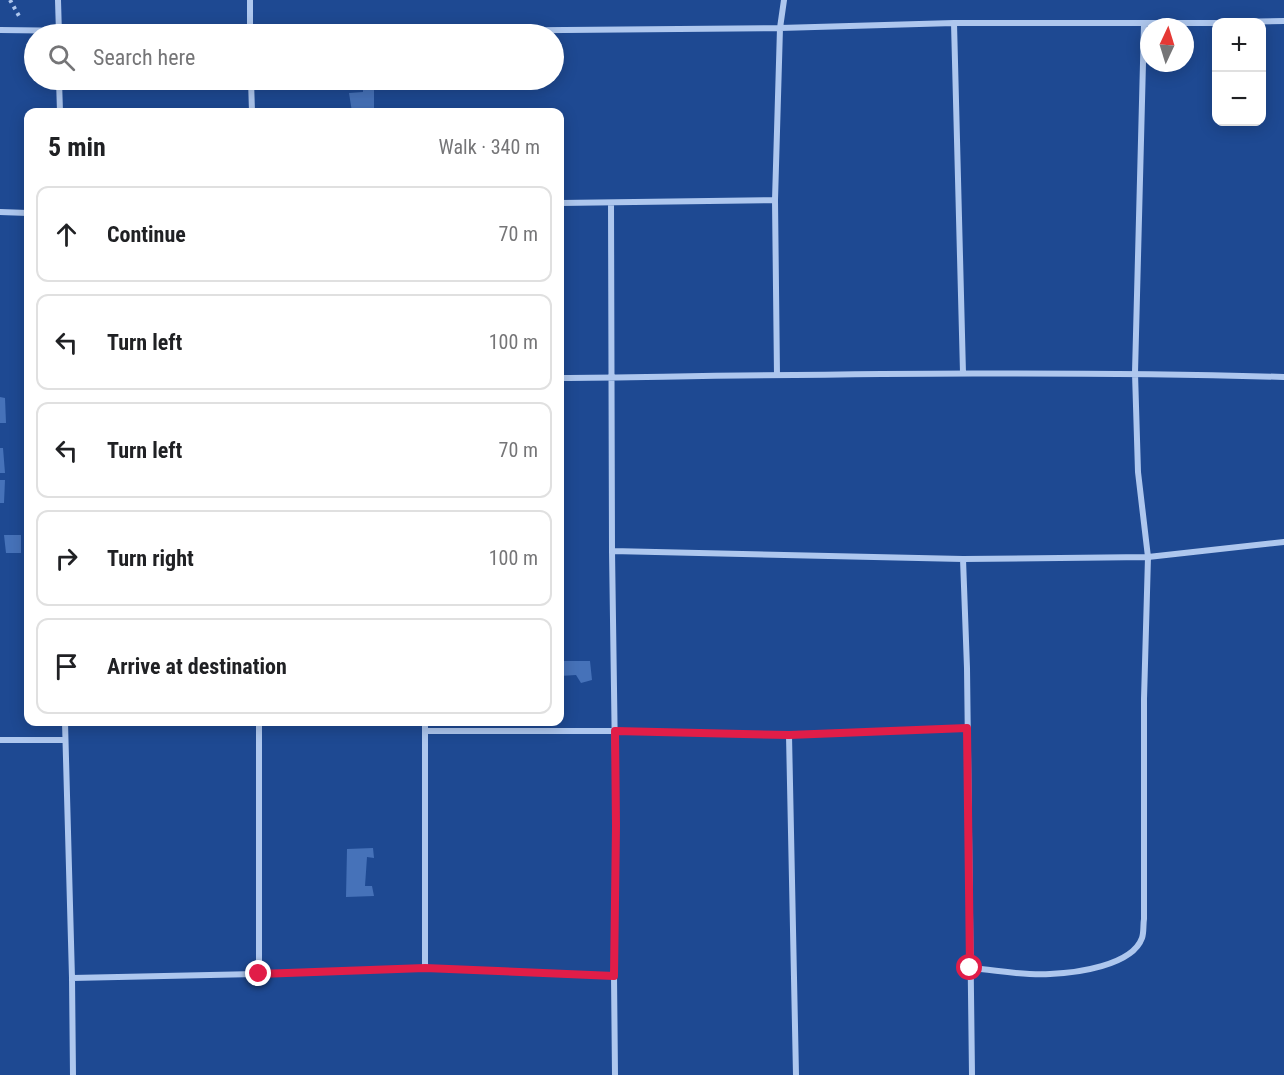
<!DOCTYPE html>
<meta charset="utf-8">
<style>
:root{--surface:#fff;--page:#f6f6f6;--text:#202124;--muted:#757577;--line:#e0e0e0}
body{margin:0;font-family:"Roboto Condensed",sans-serif;background:var(--page);color:var(--text)}
.controls{position:absolute;right:18px;top:18px;display:grid;overflow:hidden;border-radius:12px;box-shadow:0 3px 15px #0003}
.controls button{width:54px;height:54px;display:grid;place-items:center;padding:0;border:0;border-bottom:2px solid var(--line);background:var(--surface);color:var(--text);font:30px sans-serif}
.compass{position:absolute;left:1140px;top:18px;width:54px;height:54px;border-radius:50%;background:var(--surface);box-shadow:0 3px 15px #0003;rotate:4deg}
.stop{position:absolute;width:18px;height:18px;margin:-14px;border:4px solid #e11d48;border-radius:50%;background:#fff}
.stop.end{background:#e11d48;border-color:#fff;box-shadow:0 2px 6px #0008}
.list{margin:0;padding:0;list-style:none}
h2{display:flex;justify-content:space-between;align-items:center;height:78px;margin:0;padding:0 24px;font-size:26px}
h2 small{font-size:20px;font-weight:400;color:var(--muted)}
.list li{display:grid;grid-template-columns:39px 1fr auto;gap:18px;align-items:center;box-sizing:border-box;height:96px;margin:0 12px 12px;padding:0 12px;border:2px solid var(--line);border-radius:12px}
.list b{display:block;font-size:22px;white-space:nowrap}
.list em{font-size:20px;font-style:normal;color:var(--muted)}
.icon{flex:none;width:33px;height:33px;fill:none;stroke:currentColor;stroke-width:2;stroke-linecap:round;stroke-linejoin:round}
.map{position:relative;flex:none;width:1284px;height:1075px;overflow:hidden}
.search{position:absolute;background:var(--surface);box-shadow:0 3px 15px #0003;left:24px;top:24px;width:540px;height:66px;display:flex;align-items:center;gap:15px;box-sizing:border-box;padding:0 21px;border-radius:33px;color:var(--muted);font-size:22px}
.panel{position:absolute;background:var(--surface);box-shadow:0 3px 15px #0003;left:24px;top:108px;width:540px;height:618px;border-radius:12px}
.map>svg:first-child{display:block}
.building{fill:#4672b9}
.lines{fill:none;stroke-linecap:round;stroke-linejoin:round}
.path{stroke:#aec7ee;stroke-width:4;stroke-dasharray:3 4.5;stroke-linecap:butt}
.minor{stroke:#aec7ee;stroke-width:6}
.route{stroke:#e11d48;stroke-width:8}
</style>
<div class="map">
<svg width="1284" height="1075" viewBox="0 0 1284 1075">
<rect width="100%" height="100%" fill="#1e4992"/>
<path class="building" d="M 363,83 L 374,83 L 374,112 L 352,112 L 349,93 L 363,92 Z
M 0,397 L 5,398 L 6,423 L 0,423 Z
M 0,448 L 3,448 L 5,473 L 0,473 Z
M 0,480 L 5,480 L 4,503 L 0,503 Z
M 4,535 L 21,535 L 21,553 L 6,553 Z
M 560,661 L 590,661 L 592,680 L 581,683 L 576,675 L 560,676 Z
M 373,848 L 374,858 L 367,857 L 365,886 L 372,886 L 374,896 L 346,897 L 347,849 Z"/>
<g class="lines">
<path class="path" d="M 10,0 L 19,16"/>
<path class="minor" d="M 58,0 L 59,34
M 250,0 L 250,34
M 1223,22 L 1284,21
M 954,23 L 963,373
M 0,30 L 250,33 L 780,28 L 954,23 L 1216,23
M 59,80 L 60,112
M 251,80 L 252,112
M 560,203 L 775,200
M 611,203 L 612,551 L 616,826 L 614,976 L 615,1075
M 0,212 L 28,213
M 777,375 L 775,200 L 780,28 L 784,0
M 560,378 C 801,375 1042,370 1284,377
M 612,551 L 963,559 L 1148,557 L 1284,542
M 963,559 L 967,668 L 972,1075
M 65,722 L 72,978 L 73,1075
M 425,731 L 615,731 L 789,735 L 967,728
M 789,735 L 796,1075
M 0,740 L 65,740
M 425,968 L 425,722
M 970,968 C 996,970 1024,976 1050,974 C 1075,973 1132,966 1142,938 C 1144,932 1143,925 1144,919 L 1144,699 L 1148,557 L 1138,472 L 1135,373 L 1144,24
M 259,974 L 259,722
M 72,978 L 259,974 L 425,968 L 614,976"/>
</g>
<g class="lines">
<path class="route" d="M 259,974 L 425,968 L 614,976 L 616,826 L 615,731 L 789,735 L 967,728 L 970,968"/>
</g>
</svg>
<div class="controls">
<button>+</button>
<button>−</button>
</div>
<svg class="compass" viewBox="-18 -18 36 36"><path d="M0-13l5 13h-10z" fill="#e53935"/><path d="M0 13l5-13h-10z" fill="#757577"/></svg>
<div class="stop" style="left:970px;top:968px"></div>
<div class="stop end" style="left:259px;top:974px"></div>
<div class="search"><svg class="icon" aria-label="search" viewBox="0 0 24 24"><circle cx="10" cy="10" r="6"/><path d="M15 15l6 6"/></svg>Search here</div>
<section class="panel">
<h2>5 min<small>Walk · 340 m</small></h2>
<ul class="list">
<li><svg class="icon" aria-label="ahead" viewBox="0 0 24 24"><path d="M12 20V5M6 11l6-6 6 6"/></svg><div><b>Continue</b></div><em>70 m</em></li>
<li><svg class="icon" aria-label="left" viewBox="0 0 24 24"><path d="M17 20v-9H6M10 6l-5 5 5 5"/></svg><div><b>Turn left</b></div><em>100 m</em></li>
<li><svg class="icon" aria-label="left" viewBox="0 0 24 24"><path d="M17 20v-9H6M10 6l-5 5 5 5"/></svg><div><b>Turn left</b></div><em>70 m</em></li>
<li><svg class="icon" aria-label="right" viewBox="0 0 24 24"><path d="M7 20v-9h11M14 6l5 5-5 5"/></svg><div><b>Turn right</b></div><em>100 m</em></li>
<li><svg class="icon" aria-label="arrive" viewBox="0 0 24 24"><path d="M6 21V4h12l-3 4 3 4H6"/></svg><div><b>Arrive at destination</b></div></li>
</ul>
</section>
</div>
